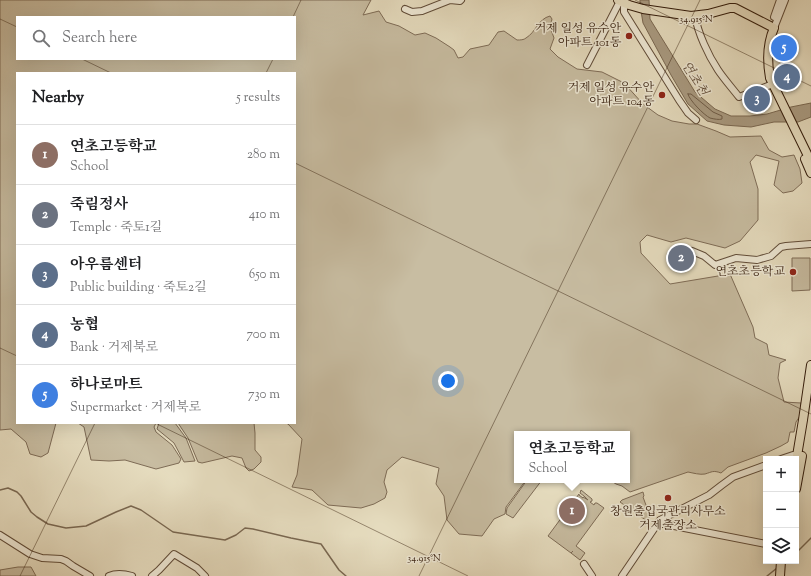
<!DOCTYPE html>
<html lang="en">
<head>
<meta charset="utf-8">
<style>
  :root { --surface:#fff; --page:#f2f2f2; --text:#202124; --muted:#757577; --line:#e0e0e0; --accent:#ea580c }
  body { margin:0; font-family:"Sorts Mill Goudy","Noto Serif KR",serif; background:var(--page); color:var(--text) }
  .controls { position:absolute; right:12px; bottom:12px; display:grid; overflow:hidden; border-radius:0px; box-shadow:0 4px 16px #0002 }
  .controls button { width:36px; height:36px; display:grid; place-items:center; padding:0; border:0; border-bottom:1px solid var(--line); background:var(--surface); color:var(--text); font:20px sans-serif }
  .you { position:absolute; left:448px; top:381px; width:14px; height:14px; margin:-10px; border:3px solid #fff; border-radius:50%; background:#1a73e8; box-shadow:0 0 0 6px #1a73e833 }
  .badge { display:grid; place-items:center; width:26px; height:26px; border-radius:50%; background:var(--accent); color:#fff; font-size:13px; font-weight:700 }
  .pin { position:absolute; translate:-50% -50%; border:2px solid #fff; box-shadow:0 1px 4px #0006 }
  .popup { position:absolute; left:514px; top:431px; width:116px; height:52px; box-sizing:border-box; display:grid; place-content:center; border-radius:0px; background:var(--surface); filter:drop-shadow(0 1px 3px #0005); font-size:13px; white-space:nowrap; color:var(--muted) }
  .popup b { font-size:15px; color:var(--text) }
  .popup::after { content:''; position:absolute; left:50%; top:100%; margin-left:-8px; border:8px solid transparent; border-top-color:var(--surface) }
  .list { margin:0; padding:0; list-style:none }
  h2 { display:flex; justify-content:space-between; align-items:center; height:52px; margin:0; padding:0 16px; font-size:17px }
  h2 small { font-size:13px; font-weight:400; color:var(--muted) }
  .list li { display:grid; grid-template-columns:26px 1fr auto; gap:12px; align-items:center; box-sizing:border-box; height:60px; padding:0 16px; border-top:1px solid var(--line) }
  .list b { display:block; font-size:15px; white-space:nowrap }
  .list p { margin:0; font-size:13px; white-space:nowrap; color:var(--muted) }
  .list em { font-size:13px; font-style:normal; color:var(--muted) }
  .icon { flex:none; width:22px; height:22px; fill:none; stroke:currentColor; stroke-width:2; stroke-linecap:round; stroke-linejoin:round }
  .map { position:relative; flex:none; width:811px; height:576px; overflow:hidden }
  .search { position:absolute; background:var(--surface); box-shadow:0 4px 16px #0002; left:16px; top:16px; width:280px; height:44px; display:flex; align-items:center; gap:10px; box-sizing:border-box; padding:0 14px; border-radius:0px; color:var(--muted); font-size:15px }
  .panel { position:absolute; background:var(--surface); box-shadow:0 4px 16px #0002; left:16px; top:72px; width:280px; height:352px; border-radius:0px }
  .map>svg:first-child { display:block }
</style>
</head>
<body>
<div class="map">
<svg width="811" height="576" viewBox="0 0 811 576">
  <rect width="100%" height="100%" fill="#e7dec1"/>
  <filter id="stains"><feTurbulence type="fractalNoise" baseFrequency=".005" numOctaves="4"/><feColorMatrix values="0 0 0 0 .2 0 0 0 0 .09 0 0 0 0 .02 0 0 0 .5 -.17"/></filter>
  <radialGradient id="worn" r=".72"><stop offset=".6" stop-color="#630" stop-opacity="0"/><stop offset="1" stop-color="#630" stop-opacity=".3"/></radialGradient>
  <g fill="#c8bda2" stroke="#7e6c57" fill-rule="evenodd">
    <path d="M0,0H371L363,15L379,11L386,22L399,26L415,35L425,33L436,38L450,47L454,50L458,58L463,57L470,49L489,45L498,32L504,31L517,40C520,40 524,40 526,38C536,32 538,19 550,16L552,19L550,27L554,38L550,49L558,57L577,69L602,72L624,83L643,104L658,115L672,121L689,124H697L716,131L730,137L761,136L769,150L782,157L794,155L800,169L802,183L793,191L783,193L774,185L779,161L756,155L750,162L758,189V220L740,241L725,248L686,238L671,242L647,235L640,242L641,253L670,284L730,274L753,327L755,338L767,344L769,355L786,360L780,363L778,378L784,402L801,403L800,416L796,422L794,432H790L788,442L781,446L766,453L728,467L721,473C713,470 712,472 705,474C700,475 693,473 688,472L630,492L622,486L616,484L610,480H627V434H517V480H526L506,507L505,514L494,519L482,536L459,534L447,520L444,496L436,484L439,468L402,457L387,470L384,482L387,492L385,498L374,504L361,508L328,505L312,490L292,487L297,475L302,439L288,424L286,423H295V73H17V423H56L48,453L41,457L30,454L26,442L11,429L0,430ZM17,17H295V59H17Z"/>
    <path d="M792,258H810V290L792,291Z"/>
    <path d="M78,423H156L154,427L156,432L172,445L181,459L179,463L156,469L125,460L109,461L91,460L84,427Z"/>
    <path d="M159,423H175L186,438L195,461L184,462L174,443L157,429Z"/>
    <path d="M178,423H254L255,433V450L261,457V462L254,469L249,471L246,468L242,458L232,456L202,463L198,462L188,438Z"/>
    <path d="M527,480H542L513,518L506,514L507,508Z"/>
    <path d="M581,490L592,499V501L590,502L594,505L595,503H597L604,508L576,546L585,553L580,560L571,553L573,551L571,553L548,536L579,494V495L583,498V497L588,500L584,496L580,493Z"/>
    <path d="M643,492L644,496L643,497L650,516L647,521L620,502L622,500Z"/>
    <path d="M18,567H31L36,576H0V570Z"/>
  </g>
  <path fill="#aa9c83" stroke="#7a6953" d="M640,0H649L650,19L695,92L715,109L731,116H750L767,114L791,107L811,103V117L798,122H774L751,127L724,125L707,121L688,104L671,75L643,23L640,5Z"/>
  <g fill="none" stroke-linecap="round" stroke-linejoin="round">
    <path stroke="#6e5c48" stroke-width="1" d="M688,94H691L713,112L722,116V119C719,120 714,119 710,118C704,115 689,100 688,94Z"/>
    <g stroke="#7a6953" stroke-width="1.5">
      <path d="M0,490L8,488L17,492L21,496L31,512L37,517L48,524L66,528L86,526L116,512L131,506L141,510L173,532L225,540L236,535L245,528L253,529L291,538L321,544L339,570L346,576"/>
      <path d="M796,553L811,538"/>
      <path d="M767,576L777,568"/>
    </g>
    <g stroke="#604c39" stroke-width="8">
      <g id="minor">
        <path d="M624,7V12L679,100L688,113L696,120"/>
        <path d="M405,9L412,12L422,11L450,0L460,1L461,0"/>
        <path d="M695,16C698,33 708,55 718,70C724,79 732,88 739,97L773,84"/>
        <path d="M774,17L780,0"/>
        <path d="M774,28L785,0"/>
        <path d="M587,65L620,1"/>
        <path d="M692,251L704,256L715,265L736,258L757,260L771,256L781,247L786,246L811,244"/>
        <path d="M781,459L793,455L800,456"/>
        <path d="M657,524H664L766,544"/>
        <path d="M0,535L30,554L42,558L61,559L66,561L73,566L90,576"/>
        <path d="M584,564L592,576"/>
        <path d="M109,576C116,573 125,574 132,576"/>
        <path d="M152,576L159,570L174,554L197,568L205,576"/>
        <path d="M622,576L660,520L709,495L722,485L733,477L766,465"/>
      </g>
    </g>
    <g stroke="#331c0c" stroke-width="10">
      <g id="major">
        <path d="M618,0L629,5L643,9L691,16L708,14L730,8H735L774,28C767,44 767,61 770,78L811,162"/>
        <path d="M805,159L811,173"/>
        <path d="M796,462L803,420L811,365"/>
        <path d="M796,489L802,456"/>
        <path d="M780,576L781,561"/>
      </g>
    </g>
    <use href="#minor" stroke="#efead7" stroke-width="6"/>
    <use href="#major" stroke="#e7dec1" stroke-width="8"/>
  </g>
  <path fill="none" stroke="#331c0c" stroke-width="1" stroke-opacity="0.45" d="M635,0L811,86M293,17L301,0M0,19L17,27M82,59L111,73M266,73L273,59M295,163L811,414M0,348L17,356M155,423L468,576M20,576L95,423M419,576L700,0"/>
  <g fill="#8f2418" stroke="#efead7" stroke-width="1.5">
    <circle cx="629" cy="36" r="4"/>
    <circle cx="662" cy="95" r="4"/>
    <circle cx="793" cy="272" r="4"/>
    <circle cx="668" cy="498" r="4"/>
  </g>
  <g text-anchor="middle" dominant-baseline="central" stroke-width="3" stroke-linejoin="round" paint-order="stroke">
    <g font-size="12" fill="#331c0c" stroke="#efead7" text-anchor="end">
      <text x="621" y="29">거제 일성 유수안<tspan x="621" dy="14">아파트 101동</tspan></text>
      <text x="654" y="88">거제 일성 유수안<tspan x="654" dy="14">아파트 104동</tspan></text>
      <text x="785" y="272">연초초등학교</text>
      <text x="668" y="512" text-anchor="middle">창원출입국관리사무소<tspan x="668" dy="14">거제출장소</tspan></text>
    </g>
    <g font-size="13" font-style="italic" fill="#5d4936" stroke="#efead7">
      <text transform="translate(694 79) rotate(58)">연초천</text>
    </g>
  </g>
  <g font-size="10" text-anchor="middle" fill="#331c0c" stroke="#efead7" stroke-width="3" stroke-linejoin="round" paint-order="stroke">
    <text x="696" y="22">34.915°N</text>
    <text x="424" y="561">34.915°N</text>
  </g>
  <rect width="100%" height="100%" filter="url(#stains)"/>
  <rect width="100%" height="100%" fill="url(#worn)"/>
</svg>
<div class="controls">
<button>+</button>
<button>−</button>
<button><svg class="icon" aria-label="layers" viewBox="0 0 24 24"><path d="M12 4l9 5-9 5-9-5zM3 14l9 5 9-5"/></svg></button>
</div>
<div class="you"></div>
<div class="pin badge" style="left:572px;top:511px;background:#8d6e63">1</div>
<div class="popup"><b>연초고등학교</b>School</div>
<div class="pin badge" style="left:681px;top:258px;background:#6b7280">2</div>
<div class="pin badge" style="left:757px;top:99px;background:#5c6f8a">3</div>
<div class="pin badge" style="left:787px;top:77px;background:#5c6f8a">4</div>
<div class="pin badge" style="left:784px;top:48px;background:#3f7fe0">5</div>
<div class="search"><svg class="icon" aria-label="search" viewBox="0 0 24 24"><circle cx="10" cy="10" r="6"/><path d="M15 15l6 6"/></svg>Search here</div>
<section class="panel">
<h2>Nearby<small>5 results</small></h2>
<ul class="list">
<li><span class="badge" style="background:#8d6e63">1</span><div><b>연초고등학교</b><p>School</p></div><em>280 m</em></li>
<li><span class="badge" style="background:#6b7280">2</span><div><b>죽림정사</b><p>Temple · 죽토1길</p></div><em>410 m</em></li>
<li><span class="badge" style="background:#5c6f8a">3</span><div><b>아우름센터</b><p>Public building · 죽토2길</p></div><em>650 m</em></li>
<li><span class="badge" style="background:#5c6f8a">4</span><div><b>농협</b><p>Bank · 거제북로</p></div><em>700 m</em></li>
<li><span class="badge" style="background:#3f7fe0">5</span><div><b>하나로마트</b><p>Supermarket · 거제북로</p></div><em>730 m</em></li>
</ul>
</section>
</div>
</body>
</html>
